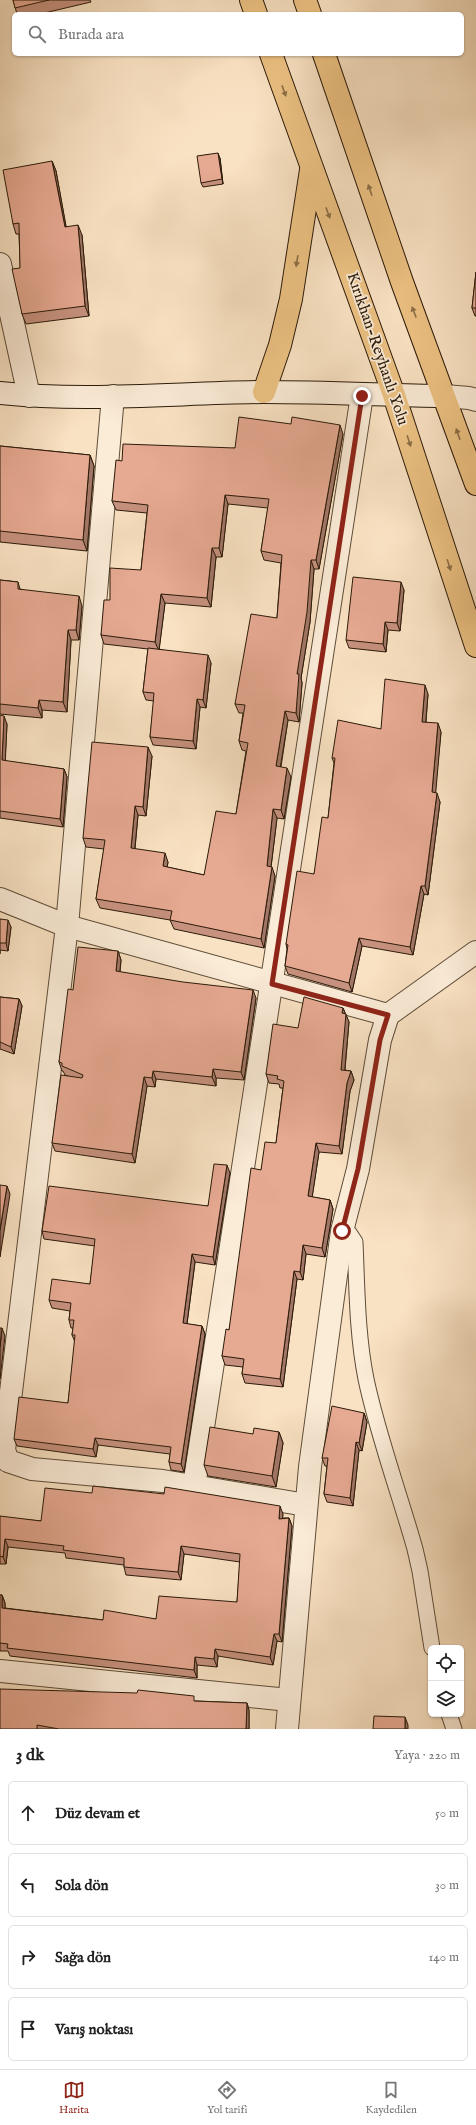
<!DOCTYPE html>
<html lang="tr">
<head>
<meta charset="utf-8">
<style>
  :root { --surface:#fff; --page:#f2f2f2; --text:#222; --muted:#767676; --line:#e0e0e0; --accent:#8f2418 }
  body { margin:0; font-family:"IM FELL English",serif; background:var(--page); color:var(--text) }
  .controls { position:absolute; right:12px; bottom:12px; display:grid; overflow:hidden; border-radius:6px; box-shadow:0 1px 3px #0004 }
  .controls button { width:36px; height:36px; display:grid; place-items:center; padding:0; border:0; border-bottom:1px solid var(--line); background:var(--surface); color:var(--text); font:20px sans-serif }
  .stop { position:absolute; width:12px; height:12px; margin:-9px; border:3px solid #8f2418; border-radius:50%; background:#fff }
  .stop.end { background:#8f2418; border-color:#fff; box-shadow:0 1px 4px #0008 }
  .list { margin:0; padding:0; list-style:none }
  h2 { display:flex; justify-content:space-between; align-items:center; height:52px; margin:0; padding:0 16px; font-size:17px }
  h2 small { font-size:13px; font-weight:400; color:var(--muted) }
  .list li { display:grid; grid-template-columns:26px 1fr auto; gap:12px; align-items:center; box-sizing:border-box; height:64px; margin:0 8px 8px; padding:0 8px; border:1px solid var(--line); border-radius:6px }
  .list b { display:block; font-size:15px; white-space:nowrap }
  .list em { font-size:13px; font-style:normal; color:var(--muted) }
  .icon { flex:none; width:22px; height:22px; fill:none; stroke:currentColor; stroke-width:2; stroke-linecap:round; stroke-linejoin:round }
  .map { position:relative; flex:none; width:476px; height:1729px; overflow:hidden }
  .search { position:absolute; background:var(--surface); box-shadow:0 1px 3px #0004; left:12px; right:12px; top:12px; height:44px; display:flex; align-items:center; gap:10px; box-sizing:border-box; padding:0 14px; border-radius:6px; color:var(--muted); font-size:15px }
  .sheet { height:340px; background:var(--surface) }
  nav { display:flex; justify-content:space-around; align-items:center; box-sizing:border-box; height:56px; border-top:1px solid var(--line); background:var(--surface); font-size:11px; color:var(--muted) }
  nav a { display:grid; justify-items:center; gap:2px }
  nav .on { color:var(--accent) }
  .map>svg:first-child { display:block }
</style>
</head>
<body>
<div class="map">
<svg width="476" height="1729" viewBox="0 0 476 1729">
  <rect width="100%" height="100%" fill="#f9e2c3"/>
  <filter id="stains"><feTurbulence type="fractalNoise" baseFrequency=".005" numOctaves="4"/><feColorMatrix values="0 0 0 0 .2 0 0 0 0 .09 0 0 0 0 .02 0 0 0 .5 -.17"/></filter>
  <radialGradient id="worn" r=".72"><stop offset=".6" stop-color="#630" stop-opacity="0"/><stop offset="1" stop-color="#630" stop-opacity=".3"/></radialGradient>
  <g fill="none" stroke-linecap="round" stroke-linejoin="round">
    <g stroke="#5e4c38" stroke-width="17">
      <g id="lane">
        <path d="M342,1231L349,1233L355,1242C357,1288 357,1334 366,1379C378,1436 399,1492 415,1549L420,1571L432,1648"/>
        <path d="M449,1714L454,1729"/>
      </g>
    </g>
    <g stroke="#5e4c38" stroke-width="24">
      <g id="street">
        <path d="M0,264L29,396"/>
        <path d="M113,396L67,926L4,1450L8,1461L32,1469L163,1481L306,1505"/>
        <path d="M445,396L469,398L476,400"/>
        <path d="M0,899L67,926L388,1015"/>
        <path d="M194,1486L362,395"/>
        <path d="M0,1671L289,1700"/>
        <path d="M287,1729L310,1467L342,1231L358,1169L380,1040L388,1015L476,952"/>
      </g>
    </g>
    <g stroke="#2b1a09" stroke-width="24">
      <path id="secondary" d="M0,393C87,402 176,393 263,392C324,392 385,395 445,396"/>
    </g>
    <g stroke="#2b1a09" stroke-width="24">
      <g id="highway">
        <path d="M251,0L256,14"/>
        <path d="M305,0L310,14"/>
        <path d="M271,54L394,395L476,646"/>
        <path d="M324,54L402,282L476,484"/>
        <path d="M264,392L280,345L291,299L311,170"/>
      </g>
    </g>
    <use href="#lane" stroke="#fbecd8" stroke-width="15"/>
    <use href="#street" stroke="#fbecd8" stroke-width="22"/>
    <use href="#secondary" stroke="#fbecd8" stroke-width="22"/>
    <use href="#highway" stroke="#ecc182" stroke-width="22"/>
  </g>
  <g fill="#c6917e" stroke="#2b1a09">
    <path d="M13,0H90L91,2L40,14H17Z"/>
    <path d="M220,158L223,184L203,187L201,183Z"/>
    <path d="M52,161L56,171L66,227L82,235L89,316L26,324L22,314L19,234H16L13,224Z"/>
    <path d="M476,272V316H475L472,308Z"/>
    <path d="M343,434L319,569H314L310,622L301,678L302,683L299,722L288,720L281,767L291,777L284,819L277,818L271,867L275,876L264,948L174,929L170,920L100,908L96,899L104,849L86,847L83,838L152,756L146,816L138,815L135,849L168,862L167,867L204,875L236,814L246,751L242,750L239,741L243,713H239L235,704L277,618L281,563L264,560L261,551L268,508L228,504L222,557H216L211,607L165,603L159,649L211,663L206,708L200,707L196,749L153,745L150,737L154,701L146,700L143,692L148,649L104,644L101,635L110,600L141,570L147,513L116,510L112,501L122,461L235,448Z"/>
    <path d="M0,446L90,455L94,466L87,551L0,542Z"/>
    <path d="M0,580L18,582L20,589L82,606L79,640H71L67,712L42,710V718L0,714Z"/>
    <path d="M404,590L400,631L388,630L386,652L349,648L346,640Z"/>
    <path d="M428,694L426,722L441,732L435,793L440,802L428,895L424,894L413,955L362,946L352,992L288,974L285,966L287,949L286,944L314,874L328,818L334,763L332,758L381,729Z"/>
    <path d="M0,715L7,724L5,761L64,769L67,777L63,827L0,818Z"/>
    <path d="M0,919L11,927L8,951L0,950V954Z"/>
    <path d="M118,951L121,960L120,972L256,998L244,1080L216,1078V1086L156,1079L155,1087L147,1086L135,1163L55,1151L52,1143L68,1076L65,1075L63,1071H62L59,1062L73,990Z"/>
    <path d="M0,997L19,999L22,1006L14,1054L0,1049Z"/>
    <path d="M343,1008L349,1022L345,1070L351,1071L354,1080L350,1091L342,1154L319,1152L312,1197L330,1200L333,1209L325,1257L306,1254L303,1280L297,1279L283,1387L245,1383L242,1374L243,1367L225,1365L222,1356L229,1330L261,1170L276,1143L283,1088H280L279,1084L269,1083L266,1074L298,1028Z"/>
    <path d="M230,1173L215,1265L195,1262L187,1324L202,1326L205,1334L184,1472L171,1470L169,1462L170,1454L98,1445L96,1457L17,1446L14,1439L68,1403L75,1342L72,1335L73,1328H71L69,1320L70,1311L52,1308L49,1300L90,1284L95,1246L44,1239L42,1231L208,1206Z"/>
    <path d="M364,1413L367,1422L362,1451L359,1450L353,1506L327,1502L324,1494L327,1466H325L322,1458Z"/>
    <path d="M279,1432L283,1443L276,1487L208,1476L204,1465L253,1434Z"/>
    <path d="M283,1514L282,1518H289L292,1526L282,1642L277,1641L273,1665L218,1656L217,1667L197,1665V1678L10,1656L8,1651H0V1595H2L5,1603V1608L103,1620L156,1619L237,1602L240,1562L184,1554L181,1580L126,1575L124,1567V1565L66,1558L65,1553L8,1547L6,1564H0V1517L41,1521Z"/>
    <path d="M196,1701L247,1703L249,1710V1729H0Z"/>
  </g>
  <g fill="#a17666" stroke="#2b1a09">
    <path d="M218,153L220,158L223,184L222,179Z"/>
    <path d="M52,161L56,171L68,237L65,227Z"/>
    <path d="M78,225L82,235L89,316L85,306Z"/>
    <path d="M340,425L343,434L319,569L316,560Z"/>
    <path d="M90,455L94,466L87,551L83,540Z"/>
    <path d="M225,495L228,504L222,557L219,548Z"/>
    <path d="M212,548L216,557L211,607L207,598Z"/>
    <path d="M311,560L314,569L310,622L301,678L302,683L299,722L296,713L297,674Z"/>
    <path d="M401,582L404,590L400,631L397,623Z"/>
    <path d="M161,594L165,603L159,651L155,642Z"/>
    <path d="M79,596L82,606L79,640L76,630Z"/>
    <path d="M385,622L388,630L386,652L383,644Z"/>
    <path d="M68,630L71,640L67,712L63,702Z"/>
    <path d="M208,655L211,663L206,708L203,700Z"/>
    <path d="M425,685L428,694L425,731L422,722Z"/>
    <path d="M197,699L200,707L196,749L193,741Z"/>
    <path d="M39,700L42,710V718L38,708Z"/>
    <path d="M285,711L288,720L279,775L276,766Z"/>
    <path d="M4,716L7,724L5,768L2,760Z"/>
    <path d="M438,723L441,732L435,801L432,792Z"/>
    <path d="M148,747L152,756L146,816L143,807Z"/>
    <path d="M287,768L291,777L284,819L281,810Z"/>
    <path d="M64,769L67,777L63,827L60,819Z"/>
    <path d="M437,793L440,802L428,895L425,886Z"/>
    <path d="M135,806L138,815L134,857L131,848Z"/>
    <path d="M273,809L277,818L270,875L267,866Z"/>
    <path d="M165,853L168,862L166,875L163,866Z"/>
    <path d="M272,867L275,876L264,948L261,939Z"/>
    <path d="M421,886L424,894L413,955L410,947Z"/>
    <path d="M8,920L11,927L8,951L6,943Z"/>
    <path d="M359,938L362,946L352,992L349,983Z"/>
    <path d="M118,951L121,960L119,980L116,971Z"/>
    <path d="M253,990L256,998L244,1080L241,1072Z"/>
    <path d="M19,999L22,1006L14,1054L11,1047Z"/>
    <path d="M343,1008L349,1022L344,1078L341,1070L342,1013Z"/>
    <path d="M213,1069L216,1078V1086L212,1077Z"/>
    <path d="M153,1071L156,1079L155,1087L152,1078Z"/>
    <path d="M351,1071L354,1080L350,1091L342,1154L339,1146L347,1083Z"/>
    <path d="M144,1077L147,1086L135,1163L132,1154Z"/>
    <path d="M316,1143L319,1152L311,1205L308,1196Z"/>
    <path d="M227,1165L230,1173L215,1265L213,1257Z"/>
    <path d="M7,1186L10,1194L0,1257V1230Z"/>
    <path d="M330,1200L333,1209L325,1257L322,1248Z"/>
    <path d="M303,1245L306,1254L303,1280L300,1272Z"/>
    <path d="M192,1254L195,1262L186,1331L183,1323Z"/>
    <path d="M294,1271L297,1279L283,1387L280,1379Z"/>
    <path d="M202,1326L205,1334L184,1472L181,1464Z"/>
    <path d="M2,1328L5,1336L0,1379V1347Z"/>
    <path d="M364,1413L367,1422L362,1451L359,1443Z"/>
    <path d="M279,1432L283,1443L276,1487L272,1476Z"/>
    <path d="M95,1438L98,1445L96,1457L93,1449Z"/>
    <path d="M356,1442L359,1450L353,1506L350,1498Z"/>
    <path d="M280,1506L283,1514L282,1527L279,1519Z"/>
    <path d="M289,1518L292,1526L282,1642L279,1634Z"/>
    <path d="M5,1539L8,1547L6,1564L3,1557Z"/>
    <path d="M181,1546L184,1554L181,1580L178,1572Z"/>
    <path d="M2,1595L5,1603V1615L2,1608Z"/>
    <path d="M274,1634L277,1641L273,1665L270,1657Z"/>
    <path d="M215,1649L218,1656L217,1667L214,1659Z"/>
    <path d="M195,1657L197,1665V1678L194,1670Z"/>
    <path d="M247,1703L249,1710V1729H246Z"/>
    <path d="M405,1717L408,1725V1729H405Z"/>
  </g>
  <g fill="#e6a992" stroke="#2b1a09">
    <path d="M13,0H49L15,8Z"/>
    <path d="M218,153L222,179L201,183L197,156Z"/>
    <path d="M52,161L65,227L78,225L85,306L22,314L12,269L20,268L19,223L13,224L3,170Z"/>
    <path d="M476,272V308H472Z"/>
    <path d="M239,417L291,424L292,417L340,425L316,560H311L307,612L297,674H299L296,713L285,711L276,766L287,768L281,810L273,809L267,866L272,867L261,939L170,920L172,911L96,899L105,840L83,838L92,742L148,747L143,807L135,806L131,848L165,853L163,866L204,875L216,811L236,814L248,743L239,741L245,705L235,704L251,614L277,618L282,555L261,551L269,499L225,495L219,548H212L207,598L161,594L155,642L101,635L104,600H110V568L141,570L148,505L112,501L116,460L122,461L123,444L235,448Z"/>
    <path d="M0,446L90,455L83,540L0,531Z"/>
    <path d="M353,577L401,582L397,623L385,622L383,644L346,640Z"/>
    <path d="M0,580L18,582V589L79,596L76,630H68L63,702L39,700L38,708L0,704Z"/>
    <path d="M148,648L208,655L203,700L197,699L193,741L150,737L154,693L143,692Z"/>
    <path d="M385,679L425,685L422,722L438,723L432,792L437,793L425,886H421L410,947L359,938L349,983L285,966L288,945L286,944L297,871L314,874L322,817L328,818L335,758H332L338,720L381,729Z"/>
    <path d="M0,715L4,716L2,760L64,769L60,819L0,811Z"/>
    <path d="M0,919L8,920L6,943H0Z"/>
    <path d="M78,947L118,951L116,971L183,982L253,990L241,1072L213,1069L212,1077L153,1071L152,1078L144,1077L132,1154L52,1143L61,1075L82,1078L83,1075L62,1066V1063L59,1062L68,989L73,990Z"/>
    <path d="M0,997L19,999L11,1047L0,1042Z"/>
    <path d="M304,997L343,1008L342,1013L346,1014L341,1070L351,1071L347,1083L339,1146L316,1143L308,1196L330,1200L322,1248L303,1245L300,1272L294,1271L280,1379L242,1374L244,1359L222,1356L226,1329L229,1330L251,1168L261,1170L265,1142L276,1143L284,1081L277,1079L278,1076L266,1074L273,1024L298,1028Z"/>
    <path d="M214,1164L227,1165L213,1257L192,1254L183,1323L202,1326L181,1464L169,1462L171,1447L95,1438L93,1449L14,1439L19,1397L68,1403L75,1335H72L74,1320H69L71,1303L49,1300L52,1279L90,1284L95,1239L42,1231L49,1186L208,1206Z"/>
    <path d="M0,1185L7,1186L0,1230Z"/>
    <path d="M0,1328H2L0,1347Z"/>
    <path d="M332,1406L364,1413L359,1443L356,1442L350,1498L324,1494L328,1458H322Z"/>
    <path d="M210,1427L253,1434L254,1428L279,1432L272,1476L204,1465Z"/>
    <path d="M93,1486L164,1494L165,1487L280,1506L279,1519L289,1518L279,1634H274L270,1657L215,1649L214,1659L195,1657L194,1670L7,1648L8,1644L0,1643V1595H2V1608L103,1620L104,1610L156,1619L159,1596L237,1602L240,1554L181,1546L178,1572L124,1567V1558L63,1550L64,1546L5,1539L3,1557L0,1556V1516L41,1521L45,1488L92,1493Z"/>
    <path d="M0,1689L137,1693L138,1690L194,1696V1701L247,1703L246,1729H59L37,1725V1729H0Z"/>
    <path d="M374,1716L405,1717V1729H373Z"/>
  </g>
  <defs><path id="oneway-solid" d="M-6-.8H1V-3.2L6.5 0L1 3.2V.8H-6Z"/></defs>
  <g fill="#8c6e46">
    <use href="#oneway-solid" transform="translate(284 91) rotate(70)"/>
    <use href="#oneway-solid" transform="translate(370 190) rotate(-109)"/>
    <use href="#oneway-solid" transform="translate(328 213) rotate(70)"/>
    <use href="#oneway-solid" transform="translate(297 261) rotate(99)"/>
    <use href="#oneway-solid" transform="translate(414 312) rotate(-111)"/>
    <use href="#oneway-solid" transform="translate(458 434) rotate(-109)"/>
    <use href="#oneway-solid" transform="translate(409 441) rotate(72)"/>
    <use href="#oneway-solid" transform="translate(449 565) rotate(72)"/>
  </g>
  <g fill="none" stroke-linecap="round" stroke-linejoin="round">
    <path stroke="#8f2418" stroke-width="5" d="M342,1231L358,1169L380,1040L388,1015L272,984L362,396"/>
  </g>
  <g text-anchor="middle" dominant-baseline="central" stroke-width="3.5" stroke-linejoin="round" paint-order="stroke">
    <g font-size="16" fill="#2b1a09" stroke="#fbecd8">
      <text transform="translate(377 349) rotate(71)">Kırıkhan-Reyhanlı Yolu</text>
    </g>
  </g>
  <rect width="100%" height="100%" filter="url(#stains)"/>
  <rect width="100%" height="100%" fill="url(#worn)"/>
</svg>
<div class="controls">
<button><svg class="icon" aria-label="locate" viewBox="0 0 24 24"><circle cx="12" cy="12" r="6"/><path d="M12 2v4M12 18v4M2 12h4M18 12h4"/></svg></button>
<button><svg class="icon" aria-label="layers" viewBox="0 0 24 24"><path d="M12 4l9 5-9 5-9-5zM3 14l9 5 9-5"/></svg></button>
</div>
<div class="stop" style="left:342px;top:1231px"></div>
<div class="stop end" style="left:362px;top:396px"></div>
<div class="search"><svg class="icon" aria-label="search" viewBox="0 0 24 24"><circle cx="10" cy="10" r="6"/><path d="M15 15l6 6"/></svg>Burada ara</div>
</div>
<section class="sheet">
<h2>3 dk<small>Yaya · 220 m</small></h2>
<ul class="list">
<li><svg class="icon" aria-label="ahead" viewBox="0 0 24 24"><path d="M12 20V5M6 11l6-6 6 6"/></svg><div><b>Düz devam et</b></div><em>50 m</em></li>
<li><svg class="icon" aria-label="left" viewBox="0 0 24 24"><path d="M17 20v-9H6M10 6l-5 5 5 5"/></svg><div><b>Sola dön</b></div><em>30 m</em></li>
<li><svg class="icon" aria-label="right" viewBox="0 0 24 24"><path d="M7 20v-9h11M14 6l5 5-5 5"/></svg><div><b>Sağa dön</b></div><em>140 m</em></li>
<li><svg class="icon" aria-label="arrive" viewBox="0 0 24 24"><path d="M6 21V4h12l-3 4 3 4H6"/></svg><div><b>Varış noktası</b></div></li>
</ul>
</section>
<nav>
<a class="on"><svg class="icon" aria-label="map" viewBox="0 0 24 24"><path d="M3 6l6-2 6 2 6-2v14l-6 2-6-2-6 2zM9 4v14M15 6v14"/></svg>Harita</a>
<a><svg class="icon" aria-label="directions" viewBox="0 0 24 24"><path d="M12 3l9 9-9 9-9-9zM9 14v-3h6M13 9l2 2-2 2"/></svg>Yol tarifi</a>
<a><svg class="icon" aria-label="saved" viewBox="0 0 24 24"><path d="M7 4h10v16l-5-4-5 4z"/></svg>Kaydedilen</a>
</nav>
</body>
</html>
